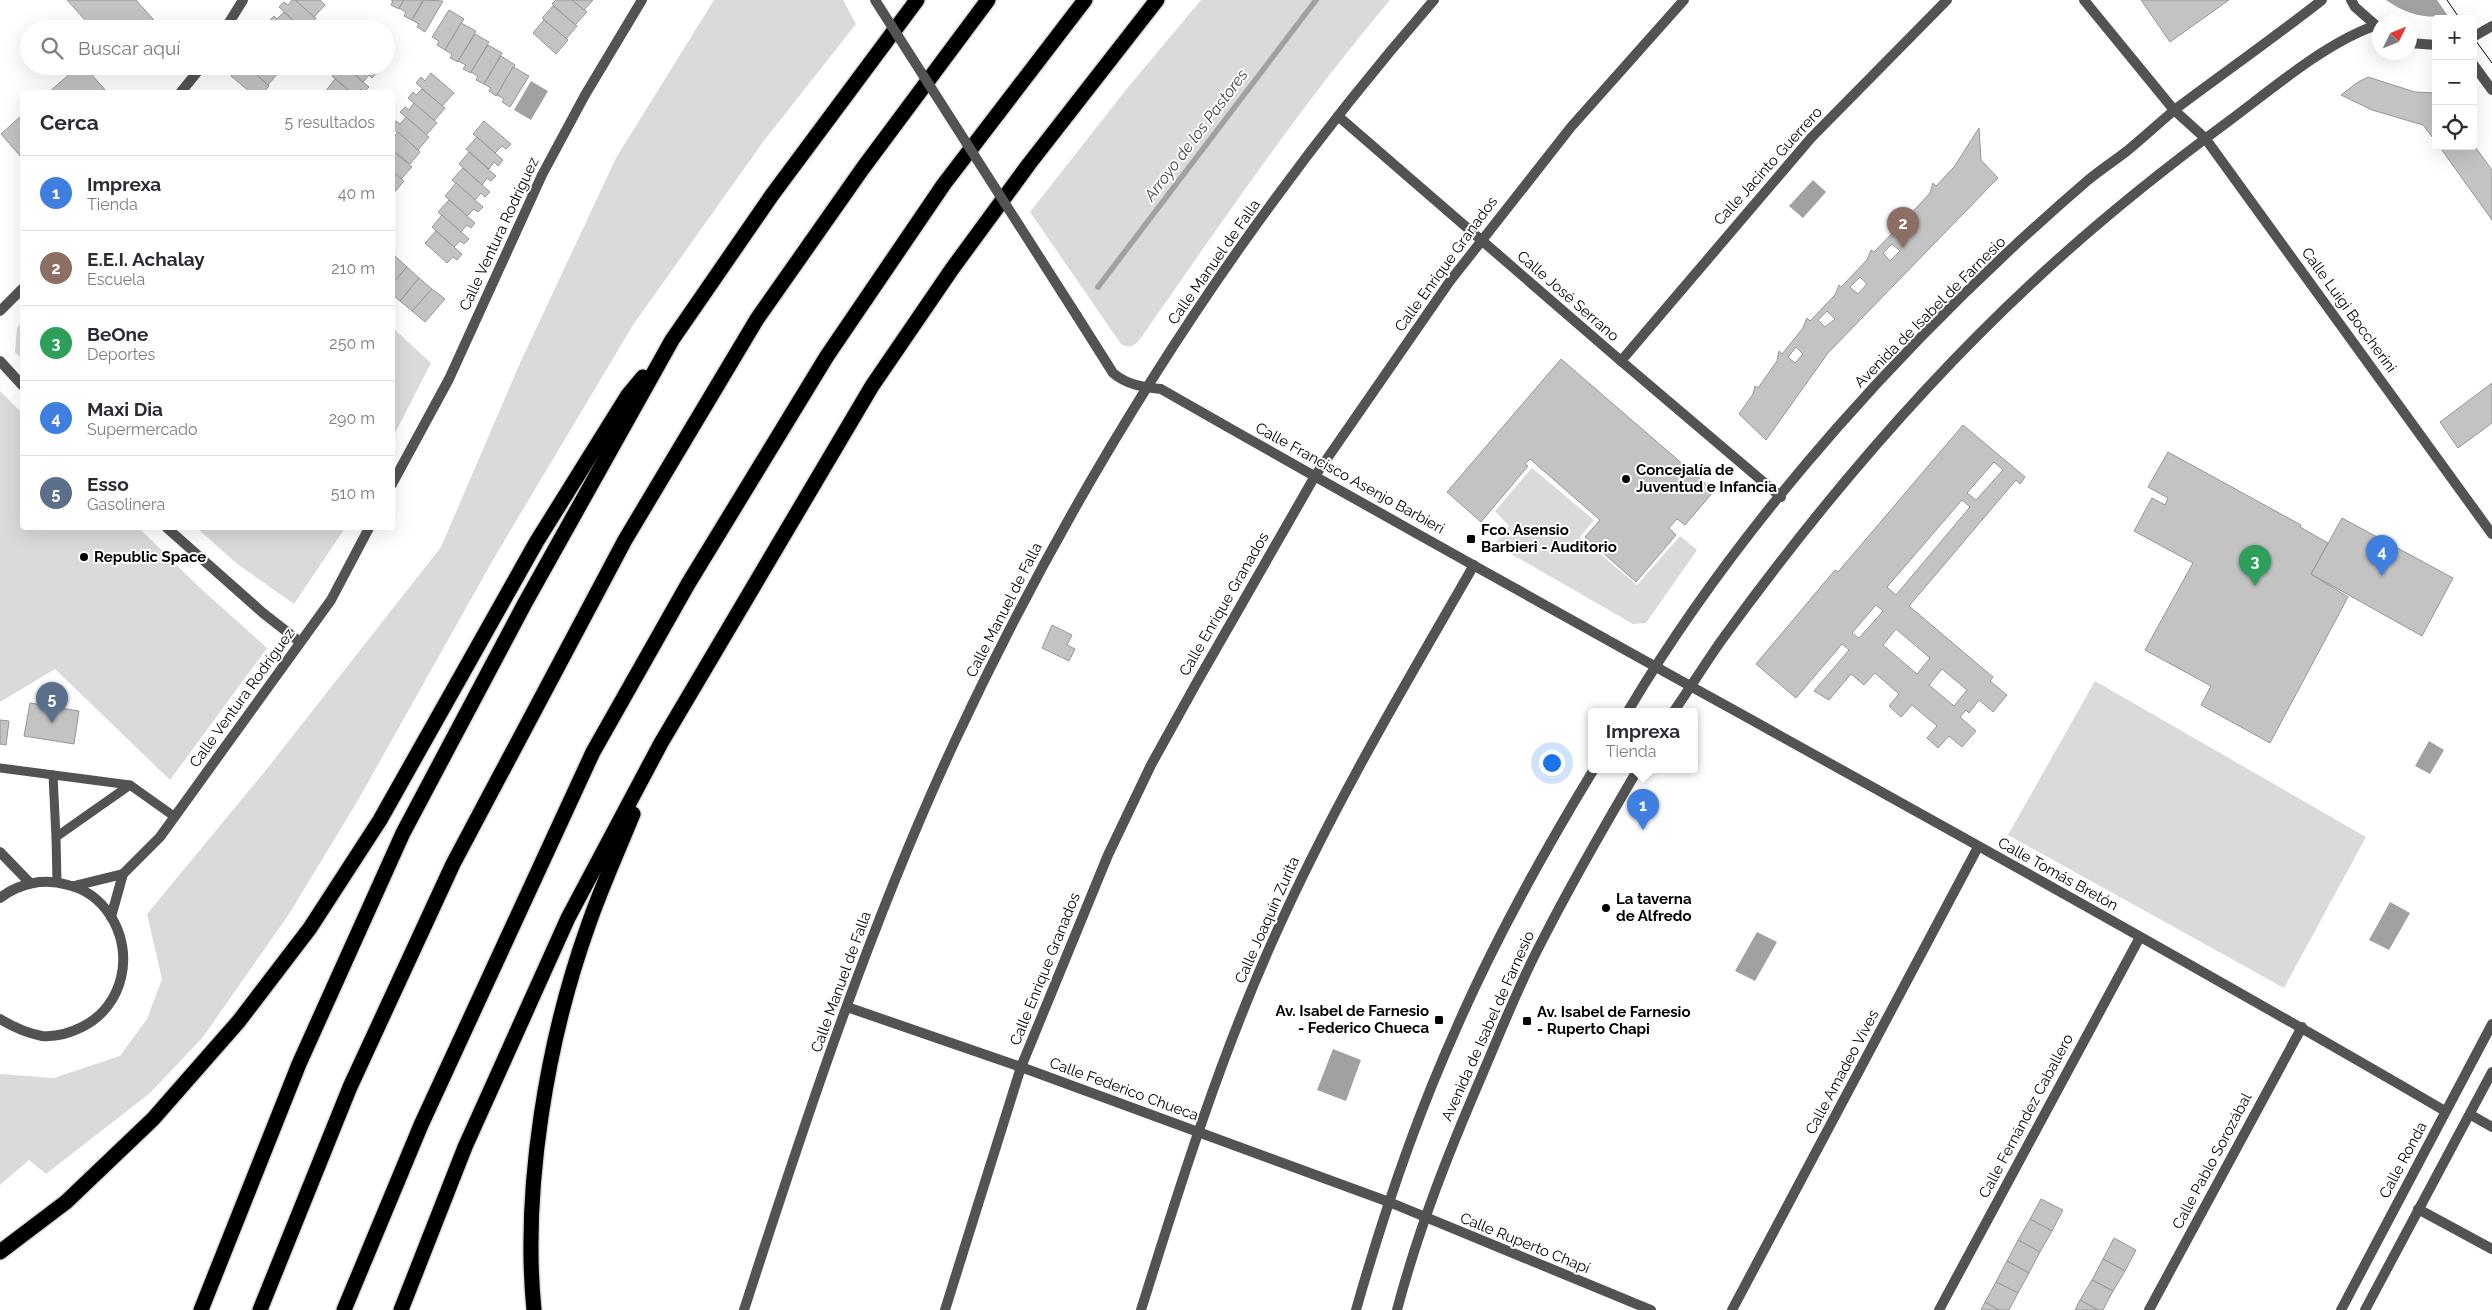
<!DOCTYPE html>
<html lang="es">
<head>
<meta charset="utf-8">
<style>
  :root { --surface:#fff; --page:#f2f2f3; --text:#2b2b33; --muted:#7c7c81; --line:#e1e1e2; --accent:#000 }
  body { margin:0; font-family:Raleway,sans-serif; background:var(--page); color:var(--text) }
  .controls { position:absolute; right:15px; top:15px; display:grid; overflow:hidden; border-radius:5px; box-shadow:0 5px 20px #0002 }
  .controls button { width:45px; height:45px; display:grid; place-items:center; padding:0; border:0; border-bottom:1px solid var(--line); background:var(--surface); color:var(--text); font:25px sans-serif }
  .compass { position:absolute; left:2372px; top:15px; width:45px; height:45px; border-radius:50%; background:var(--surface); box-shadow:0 5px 20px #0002; rotate:47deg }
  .you { position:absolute; left:1551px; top:762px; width:18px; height:18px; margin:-12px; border:4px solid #fff; border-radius:50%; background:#1a73e8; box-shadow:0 0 0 8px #1a73e833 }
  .badge { display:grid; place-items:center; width:32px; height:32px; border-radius:50%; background:var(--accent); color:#fff; font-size:16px; font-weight:700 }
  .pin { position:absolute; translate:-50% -41px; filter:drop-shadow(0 1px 2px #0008) }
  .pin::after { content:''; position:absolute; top:26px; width:18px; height:15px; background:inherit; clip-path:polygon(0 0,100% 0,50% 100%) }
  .popup { position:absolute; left:1588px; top:708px; width:110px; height:65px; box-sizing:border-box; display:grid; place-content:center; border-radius:5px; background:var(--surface); filter:drop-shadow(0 1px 4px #0005); font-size:16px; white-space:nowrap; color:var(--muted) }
  .popup b { font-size:19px; color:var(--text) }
  .popup::after { content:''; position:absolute; left:50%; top:100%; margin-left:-10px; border:10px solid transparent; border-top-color:var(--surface) }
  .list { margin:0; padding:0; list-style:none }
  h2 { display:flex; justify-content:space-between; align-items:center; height:65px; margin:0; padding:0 20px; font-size:21px }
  h2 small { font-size:16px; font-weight:400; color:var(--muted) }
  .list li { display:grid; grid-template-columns:32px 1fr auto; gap:15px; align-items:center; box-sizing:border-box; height:75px; padding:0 20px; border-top:1px solid var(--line) }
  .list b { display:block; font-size:19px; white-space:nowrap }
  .list p { margin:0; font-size:16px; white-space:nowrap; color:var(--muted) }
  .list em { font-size:16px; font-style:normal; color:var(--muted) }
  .icon { flex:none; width:28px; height:28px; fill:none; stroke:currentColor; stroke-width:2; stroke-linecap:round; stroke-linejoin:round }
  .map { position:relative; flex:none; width:2492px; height:1310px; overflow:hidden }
  .search { position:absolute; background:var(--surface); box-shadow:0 5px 20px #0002; left:20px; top:20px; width:375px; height:55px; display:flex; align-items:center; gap:12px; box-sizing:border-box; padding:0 18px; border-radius:28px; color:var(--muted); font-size:19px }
  .panel { position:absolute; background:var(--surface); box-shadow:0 5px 20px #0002; left:20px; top:90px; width:375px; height:440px; border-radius:5px }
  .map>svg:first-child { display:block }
</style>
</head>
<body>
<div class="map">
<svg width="2492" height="1310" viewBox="0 0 2492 1310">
  <rect width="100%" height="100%" fill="#fff"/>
  <g fill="#dadada">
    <path d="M714,0H843L856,24L763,142L633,325L494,558L357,802L289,914L233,994L203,1037L150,1093L46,1174L29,1160L0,1185V1074L54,1078L120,1056L147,1019L162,979L147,914L266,770L441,547L520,363L616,158Z"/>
    <path d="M1201,0H1390C1299,108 1219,226 1138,342C1132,347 1128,348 1121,344L1030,212L1129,86Z"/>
    <path d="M22,322V359L15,352L17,328Z"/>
    <path d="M393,328L431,363L393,437Z"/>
    <path d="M0,391L22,413V528H139L198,586L267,648L170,780L55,669L0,702Z"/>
    <path d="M1532,468L1594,520L1580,537L1637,585L1680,536L1697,550L1646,623L1633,624L1494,544L1509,526L1495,511Z"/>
    <path d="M197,528H345L294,604L236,563Z"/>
    <path d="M2095,681L2366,837L2284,988L2008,835Z"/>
  </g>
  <g fill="#a1a1a1">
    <path d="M2386,0H2437L2448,16C2424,19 2406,14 2386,0Z"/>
    <path d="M531,81L548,91L531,120L514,110Z"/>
    <path d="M1813,180L1826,192L1803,218L1789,206Z"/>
    <path d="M2429,741L2444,750L2430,774L2415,766Z"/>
    <path d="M2390,902L2410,913L2389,950L2369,940Z"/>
    <path d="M1757,932L1777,942L1755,981L1735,971Z"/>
    <path d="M1333,1049L1361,1060L1346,1101L1317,1090Z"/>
  </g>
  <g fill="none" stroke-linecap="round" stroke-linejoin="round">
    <path stroke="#a1a1a1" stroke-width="5.5" d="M1098,287L1316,0"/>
  </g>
  <g fill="#c3c3c3" stroke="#979797" fill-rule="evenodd">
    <path d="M67,0H136L162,29H93Z"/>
    <path d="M292,0H295L316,18L307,29H303L279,7L284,2L288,5Z"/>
    <path d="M295,0H320L325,5L314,17Z"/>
    <path d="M391,0H404L399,9L391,5L393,1Z"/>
    <path d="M404,0H423L412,20L404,16L406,12L399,8Z"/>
    <path d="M424,0L443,1L425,32L417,27L419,24L412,20Z"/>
    <path d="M556,0H572L587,12L575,25L552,4Z"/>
    <path d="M572,0H593L584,10Z"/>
    <path d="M2141,0H2229L2170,42Z"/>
    <path d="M553,6L577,26L566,39L542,18Z"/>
    <path d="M449,10L464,19L445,50L437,45L439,41L432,37Z"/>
    <path d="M284,12L303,29H277L269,21L274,16L277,19Z"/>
    <path d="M367,20L378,29H359Z"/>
    <path d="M544,20L568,40L556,54L533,33Z"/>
    <path d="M461,23L476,31L458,62L450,58L452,54L445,50Z"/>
    <path d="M475,34L489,42L471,73L463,69L466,65L458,61Z"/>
    <path d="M386,36L394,43L389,48L386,46Z"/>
    <path d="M488,45L502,53L484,84L476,80L478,76L471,72Z"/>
    <path d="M501,56L515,65L496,96L489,91L491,88L484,84Z"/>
    <path d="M79,66H84L107,92H49Z"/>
    <path d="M247,66L269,86L264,92H250L231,76L236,71L240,74Z"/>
    <path d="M247,66H271L278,73L268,85Z"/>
    <path d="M340,66H345L369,87L364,92L361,89L358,92H351L332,76Z"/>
    <path d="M345,66H370L377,72L372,78L369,75L363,82Z"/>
    <path d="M513,67L529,76L510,107L502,102L504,99L497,95Z"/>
    <path d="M431,73L454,93L442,106L416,83L421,77L425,81Z"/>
    <path d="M2368,77L2415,92L2436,93V142L2423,125L2372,110L2341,95L2358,82Z"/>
    <path d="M335,79L351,92H325Z"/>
    <path d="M422,89L445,108L434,121L408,98L413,92L416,95Z"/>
    <path d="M414,103L437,123L426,135L400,112L405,107L409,110Z"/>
    <path d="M22,115V158L1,134Z"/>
    <path d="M406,117L429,137L418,150L392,128L396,121L400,124Z"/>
    <path d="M484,121L511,144L506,149L502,146L495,153L473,134Z"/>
    <path d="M1979,128L1981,160L1998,178L1828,353L1766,440L1739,414L1753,394L1755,386L1758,388L1777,361L1779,351L1782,354L1803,328L1807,318L1810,321L1835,295L1839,285L1841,287L1867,260L1871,250L1874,252L1899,226L1903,216L1906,219L1930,193L1933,183L1936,186L1954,167ZM1892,244L1900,251L1890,261L1883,253ZM1860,277L1867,284L1858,294L1850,287ZM1827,311L1835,319L1825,327L1818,320ZM1796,347L1803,354L1795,363L1788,357Z"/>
    <path d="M398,132L420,152L410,164L392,150V139Z"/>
    <path d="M477,137L503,160L498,166L494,162L489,169L466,149Z"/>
    <path d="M2473,144L2492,170V220L2439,146H2473Z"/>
    <path d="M392,150L412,167L401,179L392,171Z"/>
    <path d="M469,152L496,176L491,181L487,178L482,185L459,164Z"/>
    <path d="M463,168L490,192L485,197L481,193L475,200L452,180Z"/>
    <path d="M392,171L404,181L393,194L392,193Z"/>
    <path d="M456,183L483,207L478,212L474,209L467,216L445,196Z"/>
    <path d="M449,200L475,223L471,228L467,225L461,232L438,212Z"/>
    <path d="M442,215L469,239L464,244L460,241L454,247L432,227Z"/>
    <path d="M436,231L462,254L457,260L453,257L447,263L425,243Z"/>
    <path d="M395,256L407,267L392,284V259Z"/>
    <path d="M407,267L419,278L400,301L392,294V284Z"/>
    <path d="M419,278L432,289L412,311L400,301Z"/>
    <path d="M432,289L445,299L425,322L412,311Z"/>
    <path d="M1561,359L1714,491L1685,525L1677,519L1669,528L1676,535L1636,582L1585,537L1600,520L1530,459L1525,464L1528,466L1481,522L1447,492Z"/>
    <path d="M2492,383V423L2458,448L2440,422Z"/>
    <path d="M1963,425L2025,477L2020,484L2016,480L1909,606L1993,677L1990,681L2007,695L1993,712L1979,700L1969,713L1966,710L1960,717L1976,731L1962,747L1949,736L1938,748L1927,738L1937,726L1912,705L1901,717L1889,706L1899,694L1875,673L1864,685L1851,674L1829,700L1814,691L1849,650L1842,644L1796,698L1756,664L1835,570L1838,572ZM1994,462L2003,470L1976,500L1967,493ZM1962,500L1970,507L1896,595L1887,587ZM1876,605L1883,611L1859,638L1852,633ZM1896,629L1930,658L1917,674L1883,645ZM1942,669L1967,690L1954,706L1929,685Z"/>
    <path d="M2168,452L2301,525L2300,527L2328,543L2311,574L2348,597L2270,743L2201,705L2211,686L2145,650L2193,563L2134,531L2152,498L2165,505L2168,498L2148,487Z"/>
    <path d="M2342,518L2453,578L2422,636L2311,574Z"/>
    <path d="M1052,625L1072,635L1067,645L1075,649L1069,661L1042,648Z"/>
    <path d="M30,703L79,711L74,744L24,736Z"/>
    <path d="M0,720L9,721L6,745L0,744Z"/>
    <path d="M2041,1199L2063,1210L2052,1231L2030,1219Z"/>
    <path d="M2030,1219L2052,1231L2040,1252L2018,1240Z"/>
    <path d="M2114,1238L2136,1250L2125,1271L2103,1259Z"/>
    <path d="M2018,1240L2040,1252L2029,1273L2007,1261Z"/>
    <path d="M2103,1259L2125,1271L2113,1291L2092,1280Z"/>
    <path d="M2007,1261L2029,1273L2018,1293L1996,1282Z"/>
    <path d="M2092,1280L2113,1291L2103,1310H2098L2080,1300Z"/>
    <path d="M1996,1282L2018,1293L2009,1310H1999L1985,1302Z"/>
    <path d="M2080,1300L2098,1310H2075Z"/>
    <path d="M1985,1302L1999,1310H1981Z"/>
  </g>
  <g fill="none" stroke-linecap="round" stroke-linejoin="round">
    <g stroke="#dbdbdb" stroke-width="18">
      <g id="motorway">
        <path d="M0,1252L66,1202L153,1119L239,1021L310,928L380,820L537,541L628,395L643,377"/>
        <path d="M201,1310L299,1064L403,833L525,603L672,340L772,195L917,0"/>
        <path d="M260,1310L350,1087L453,864L625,540L757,319L863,168L988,0"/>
        <path d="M344,1310L421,1125L593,752L688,584L827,356L944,184L1085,0"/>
        <path d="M401,1310L465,1147L568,918L661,743L872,386L952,269L1029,164L1157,0"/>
        <path d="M534,1310C522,1189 547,1041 588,926C601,888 618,851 633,814"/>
      </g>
    </g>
    <g stroke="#535353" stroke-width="9">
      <path d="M0,768L130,785"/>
      <path d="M53,775L56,837"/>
      <path d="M57,882L56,837L130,785L175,817"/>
    </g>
    <g stroke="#535353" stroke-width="10">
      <path d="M2084,0L2174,110L2205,138L2492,534"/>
      <path d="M225,29L243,0"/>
      <path d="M181,92L202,66"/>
      <path d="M1338,116L1621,361L1781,497"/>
      <path d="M0,311L22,289"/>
      <path d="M1077,316L1113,373C1127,385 1143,387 1161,389C1587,633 2021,864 2445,1111"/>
      <path d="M0,361L22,385"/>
      <path d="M1621,361L1811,138L1947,0"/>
      <path d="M392,484L449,379L542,175L585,95L642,0"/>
      <path d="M167,528L263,613L300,642"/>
      <path d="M1628,711C1744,516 1915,329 2087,181C2100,170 2114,161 2127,151C2144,137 2160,122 2177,108C2225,72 2275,37 2322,0"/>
      <path d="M1674,711C1690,688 1705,664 1721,641C1813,514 1919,388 2033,282C2095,224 2161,171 2229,121C2272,89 2324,44 2374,26"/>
      <path d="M0,852L30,883"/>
      <path d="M74,886L123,874"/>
      <path d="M0,898C19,883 44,878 68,885C85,889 100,900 110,915C135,953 124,1006 82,1027C70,1033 55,1037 42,1036C26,1033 13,1027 0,1019"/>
      <path d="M111,917L123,874L160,837L331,600L369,528"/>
      <path d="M847,1007L1021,1067L1389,1202L1651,1310"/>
      <path d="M2471,1115L2492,1127"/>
      <path d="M2418,1209L2492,1249"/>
      <path d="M744,1310C806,1118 870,924 955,741C1080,473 1240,223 1434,0"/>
      <path d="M945,1310L1021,1067L1108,855L1151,765L1197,682L1315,476L1450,281L1571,127L1684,0"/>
      <path d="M1141,1310C1181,1182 1221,1054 1277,931C1334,804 1405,685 1474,565"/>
      <path d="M1356,1310C1383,1215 1415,1120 1456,1029C1495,939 1543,853 1594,769"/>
      <path d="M1397,1310C1419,1227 1448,1154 1482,1075C1501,1031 1519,984 1542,941C1572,882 1605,825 1638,769"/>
      <path d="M1732,1310L1978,847"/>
      <path d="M1939,1310L2140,937"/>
      <path d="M2149,1310L2302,1027"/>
    </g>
    <g stroke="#535353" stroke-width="10">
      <path d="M2351,0L2355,7L2380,29"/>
      <path d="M2473,37L2492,26"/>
      <path d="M2410,43L2436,45"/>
      <path d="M2473,64L2492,90"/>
      <path d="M2341,1310L2492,1024"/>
      <path d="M2365,1310L2492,1072"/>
    </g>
    <use href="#motorway" stroke="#000" stroke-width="15"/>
    <g stroke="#000" stroke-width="1">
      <path d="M2447,0L2460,19"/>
      <path d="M2473,37L2492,63"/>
    </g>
    <path stroke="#535353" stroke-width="10" d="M875,0L1077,316"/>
  </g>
  <g fill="#000" stroke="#fff" stroke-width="2">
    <circle cx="1626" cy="479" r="5"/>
    <rect x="1466" y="534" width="10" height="10" rx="2.5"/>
    <circle cx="84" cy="557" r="5"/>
    <circle cx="1606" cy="908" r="5"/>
    <rect x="1434" y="1015" width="10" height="10" rx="2.5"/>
    <rect x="1522" y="1016" width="10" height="10" rx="2.5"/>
  </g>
  <g text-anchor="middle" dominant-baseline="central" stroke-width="4" stroke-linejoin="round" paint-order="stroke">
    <g font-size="15" fill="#000" stroke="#fff">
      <text transform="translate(1768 166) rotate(-48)">Calle Jacinto Guerrero</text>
      <text transform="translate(499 234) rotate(-65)">Calle Ventura Rodríguez</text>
      <text transform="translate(1214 262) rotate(-55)">Calle Manuel de Falla</text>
      <text transform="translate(1446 264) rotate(-54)">Calle Enrique Granados</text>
      <text transform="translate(1568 296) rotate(41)">Calle José Serrano</text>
      <text transform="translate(2349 310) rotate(54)">Calle Luigi Boccherini</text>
      <text transform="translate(1930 312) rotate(-45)">Avenida de Isabel de Farnesio</text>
      <text transform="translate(1350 478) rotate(29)">Calle Francisco Asenjo Barbieri</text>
      <text transform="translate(1224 604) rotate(-60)">Calle Enrique Granados</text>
      <text transform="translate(1004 610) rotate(-63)">Calle Manuel de Falla</text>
      <text transform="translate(242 698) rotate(-54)">Calle Ventura Rodríguez</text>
      <text transform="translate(2058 874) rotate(29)">Calle Tomás Bretón</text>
      <text transform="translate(1267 920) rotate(-66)">Calle Joaquín Zurita</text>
      <text transform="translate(1045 969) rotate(-68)">Calle Enrique Granados</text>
      <text transform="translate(841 982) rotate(-70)">Calle Manuel de Falla</text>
      <text transform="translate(1488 1026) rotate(-66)">Avenida de Isabel de Farnesio</text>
      <text transform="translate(1842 1072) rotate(-62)">Calle Amadeo Vives</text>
      <text transform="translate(1124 1089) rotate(20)">Calle Federico Chueca</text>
      <text transform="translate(2026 1116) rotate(-62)">Calle Fernández Caballero</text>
      <text transform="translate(2403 1160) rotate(-62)">Calle Ronda</text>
      <text transform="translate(2212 1161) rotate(-62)">Calle Pablo Sorozábal</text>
      <text transform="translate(1525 1243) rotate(22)">Calle Ruperto Chapí</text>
    </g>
    <g font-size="15" font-weight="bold" fill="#000" stroke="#fff" text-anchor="start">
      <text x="1636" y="470">Concejalía de<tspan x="1636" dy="17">Juventud e Infancia</tspan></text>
      <text x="1481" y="530">Fco. Asensio<tspan x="1481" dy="17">Barbieri - Auditorio</tspan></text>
      <text x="94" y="557">Republic Space</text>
      <text x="1616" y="899">La taverna<tspan x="1616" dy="17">de Alfredo</tspan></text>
      <text x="1429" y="1011" text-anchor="end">Av. Isabel de Farnesio<tspan x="1429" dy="17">- Federico Chueca</tspan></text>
      <text x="1537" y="1012">Av. Isabel de Farnesio<tspan x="1537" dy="17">- Ruperto Chapi</tspan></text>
    </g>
    <g font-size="16" font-style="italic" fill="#424242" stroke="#fff">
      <text transform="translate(1196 135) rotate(-53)">Arroyo de los Pastores</text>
    </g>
  </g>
</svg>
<div class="controls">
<button>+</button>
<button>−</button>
<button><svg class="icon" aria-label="locate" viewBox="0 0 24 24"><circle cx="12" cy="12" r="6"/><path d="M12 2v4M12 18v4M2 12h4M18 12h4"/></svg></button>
</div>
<svg class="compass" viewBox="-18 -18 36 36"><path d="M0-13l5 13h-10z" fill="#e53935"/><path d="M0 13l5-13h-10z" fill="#7c7c81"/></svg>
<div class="you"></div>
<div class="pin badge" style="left:1643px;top:830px;background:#3f7fe0">1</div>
<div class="popup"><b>Imprexa</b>Tienda</div>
<div class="pin badge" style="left:1903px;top:248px;background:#8d6e63">2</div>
<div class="pin badge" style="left:2255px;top:586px;background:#2e9e5b">3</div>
<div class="pin badge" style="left:2382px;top:576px;background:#3f7fe0">4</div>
<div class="pin badge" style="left:52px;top:723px;background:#5c6f8a">5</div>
<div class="search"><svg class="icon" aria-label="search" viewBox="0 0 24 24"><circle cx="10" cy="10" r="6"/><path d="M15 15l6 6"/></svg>Buscar aquí</div>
<section class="panel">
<h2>Cerca<small>5 resultados</small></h2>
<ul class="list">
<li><span class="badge" style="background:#3f7fe0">1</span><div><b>Imprexa</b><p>Tienda</p></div><em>40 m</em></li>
<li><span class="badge" style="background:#8d6e63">2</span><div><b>E.E.I. Achalay</b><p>Escuela</p></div><em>210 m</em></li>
<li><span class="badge" style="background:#2e9e5b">3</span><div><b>BeOne</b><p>Deportes</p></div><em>250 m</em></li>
<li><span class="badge" style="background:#3f7fe0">4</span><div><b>Maxi Dia</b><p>Supermercado</p></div><em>290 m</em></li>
<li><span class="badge" style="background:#5c6f8a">5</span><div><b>Esso</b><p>Gasolinera</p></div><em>510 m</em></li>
</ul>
</section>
</div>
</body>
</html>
